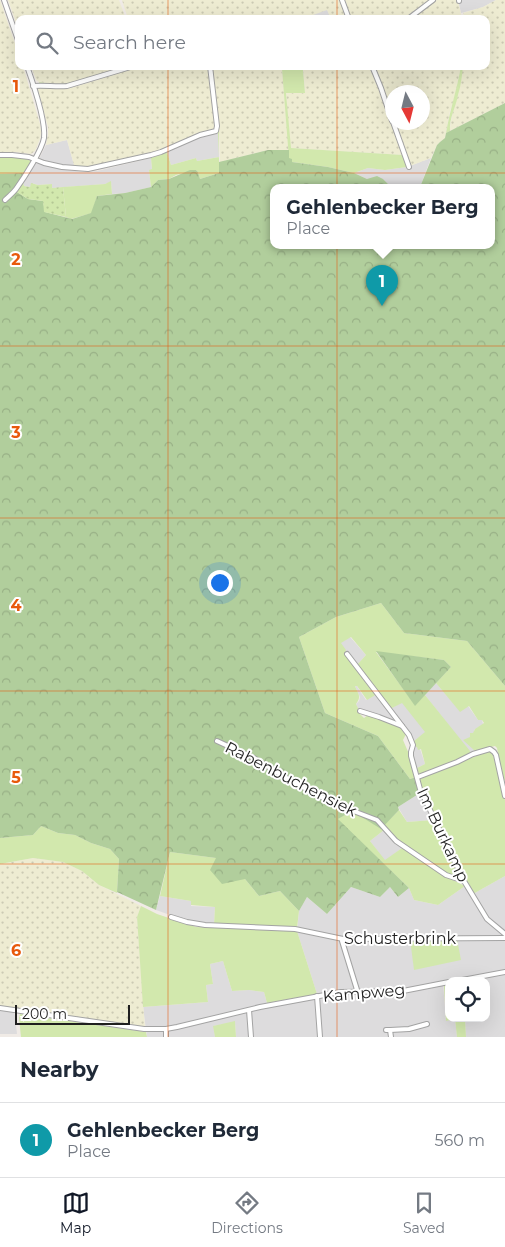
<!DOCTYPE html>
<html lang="en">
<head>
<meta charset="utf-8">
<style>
  :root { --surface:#fff; --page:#f2f2f3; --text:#1f2937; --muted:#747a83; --line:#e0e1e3; --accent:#111827 }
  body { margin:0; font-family:Montserrat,sans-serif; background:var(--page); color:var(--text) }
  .controls { position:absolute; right:15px; bottom:15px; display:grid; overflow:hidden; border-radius:10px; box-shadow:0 5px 20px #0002 }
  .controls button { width:45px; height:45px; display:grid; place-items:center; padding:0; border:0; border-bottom:1px solid var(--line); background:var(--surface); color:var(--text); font:25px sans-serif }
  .compass { position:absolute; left:385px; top:85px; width:45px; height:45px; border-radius:50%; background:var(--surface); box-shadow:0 5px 20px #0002; rotate:173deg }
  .scale { position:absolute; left:15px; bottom:12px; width:115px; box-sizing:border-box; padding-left:5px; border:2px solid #1f1f1f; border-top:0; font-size:14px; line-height:18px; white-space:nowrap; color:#1f1f1f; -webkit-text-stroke:4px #fff; paint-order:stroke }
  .you { position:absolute; left:219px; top:582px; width:18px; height:18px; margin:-12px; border:4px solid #fff; border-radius:50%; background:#1a73e8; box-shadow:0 0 0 8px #1a73e833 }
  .badge { display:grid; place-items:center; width:32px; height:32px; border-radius:50%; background:var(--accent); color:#fff; font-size:16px; font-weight:700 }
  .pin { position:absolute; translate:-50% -41px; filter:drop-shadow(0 1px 2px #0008) }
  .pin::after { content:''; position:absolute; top:26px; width:18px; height:15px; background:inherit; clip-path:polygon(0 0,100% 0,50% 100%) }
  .popup { position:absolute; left:270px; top:184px; width:225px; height:65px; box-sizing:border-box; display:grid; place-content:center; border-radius:10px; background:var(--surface); filter:drop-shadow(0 1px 4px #0005); font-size:16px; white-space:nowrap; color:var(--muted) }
  .popup b { font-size:19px; color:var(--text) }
  .popup::after { content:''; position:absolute; left:50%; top:100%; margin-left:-10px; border:10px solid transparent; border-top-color:var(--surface) }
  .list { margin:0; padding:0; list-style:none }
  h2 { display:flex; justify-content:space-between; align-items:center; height:65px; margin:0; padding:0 20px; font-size:21px }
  h2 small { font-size:16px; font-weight:400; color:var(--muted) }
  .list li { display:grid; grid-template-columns:32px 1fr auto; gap:15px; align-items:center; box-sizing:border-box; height:75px; padding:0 20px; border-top:1px solid var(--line) }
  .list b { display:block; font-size:19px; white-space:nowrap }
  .list p { margin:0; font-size:16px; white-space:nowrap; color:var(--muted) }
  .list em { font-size:16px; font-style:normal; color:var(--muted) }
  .icon { flex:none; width:28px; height:28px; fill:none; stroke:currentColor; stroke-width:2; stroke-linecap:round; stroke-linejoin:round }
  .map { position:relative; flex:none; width:505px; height:1037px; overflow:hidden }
  .search { position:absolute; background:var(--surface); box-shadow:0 5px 20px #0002; left:15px; right:15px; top:15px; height:55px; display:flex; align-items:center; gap:12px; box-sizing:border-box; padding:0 18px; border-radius:10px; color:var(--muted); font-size:19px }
  .sheet { height:140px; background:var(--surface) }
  nav { display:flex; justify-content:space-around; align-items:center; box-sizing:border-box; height:70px; border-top:1px solid var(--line); background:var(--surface); font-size:14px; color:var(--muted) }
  nav a { display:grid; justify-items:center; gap:2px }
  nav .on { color:var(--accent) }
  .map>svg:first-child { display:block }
</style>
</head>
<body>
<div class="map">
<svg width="505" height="1037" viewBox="0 0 505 1037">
  <defs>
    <pattern id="farmland-dots" width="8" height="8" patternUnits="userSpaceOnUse" patternTransform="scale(1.25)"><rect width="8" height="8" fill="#eeecd2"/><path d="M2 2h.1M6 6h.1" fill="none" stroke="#cccab4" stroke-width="1.8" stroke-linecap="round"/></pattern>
    <pattern id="forest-crowns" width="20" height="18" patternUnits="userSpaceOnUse" patternTransform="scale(1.25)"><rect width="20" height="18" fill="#b1ce9c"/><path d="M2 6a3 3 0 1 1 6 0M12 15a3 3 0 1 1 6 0" fill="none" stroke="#98b086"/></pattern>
    <pattern id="garden-dots" width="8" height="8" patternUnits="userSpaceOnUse" patternTransform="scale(1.25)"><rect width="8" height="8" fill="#d2e8ad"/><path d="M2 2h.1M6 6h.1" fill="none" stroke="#b4c794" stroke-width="1.8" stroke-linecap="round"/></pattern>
  </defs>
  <rect width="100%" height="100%" fill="#f0ebe6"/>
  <g fill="#dddcdd">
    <path d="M458,0H496L483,7L461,13Z"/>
    <path d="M327,9L331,19H302L305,17Z"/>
    <path d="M218,133L219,157L197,161L196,158L171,165L167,152L200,137Z"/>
    <path d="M67,140L74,165L72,167L46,162L40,159V157L46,145Z"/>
    <path d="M151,158L152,170H149L151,187L125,193L112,194L111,182L105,184L52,188V184L38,185L32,183L30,187L24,186L23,182L36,163L65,170L87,172L97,171Z"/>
    <path d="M431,158L420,187H391L383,179H367L354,173L368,168L385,170L407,167Z"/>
    <path d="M350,637L366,655L357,665L340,643Z"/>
    <path d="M436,683L460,711L468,706L478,720H482L483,724L474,730L476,752L470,754L469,751L425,695Z"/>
    <path d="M356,685L366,700L377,694L398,723L359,710L356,704L359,701L360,697L355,686Z"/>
    <path d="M402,702L426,732L414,741L409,732L390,709Z"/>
    <path d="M414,745L420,749L425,764L417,768L412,755Z"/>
    <path d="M420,793L433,820L407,822L398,807Z"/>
    <path d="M384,830L402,848L385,861L370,841Z"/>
    <path d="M505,876V931L488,918L473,894Z"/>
    <path d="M465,886L486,920L503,934L501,937L410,936V939H457L505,940V970L449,981L443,983L446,1021L455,1019L457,1037H236L235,1022L214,1026L215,1037H147L143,1007L208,1002L206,985L213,984L210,964L223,961L232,991L249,990L264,992L268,1007L315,999L317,994L297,931L299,911L307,897L327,914L351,887L380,897L390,887L398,897L409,888L414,900L438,905Z"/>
    <path d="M160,896L191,901V906L215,907L214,925L187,921L156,910Z"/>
    <path d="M505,974V1037H466L465,1018H486V981H471Z"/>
    <path d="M0,1010L13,1012L15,1015L17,1034H0Z"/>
  </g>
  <g fill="url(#farmland-dots)">
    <path d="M0,0L19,55V66H23L40,124L41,132L40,139L35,151L31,154L15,152H0Z"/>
    <path d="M8,0H119L126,19H19V31Z"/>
    <path d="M122,0H339L347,19H331L327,10L302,19H128Z"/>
    <path d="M345,0H429L407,16V18L405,19H350L345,5L347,4Z"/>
    <path d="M437,0H458L462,19H412Z"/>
    <path d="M496,0H505V103L450,131V127L453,111L458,95L463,66H486V19H465L463,13L483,7Z"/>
    <path d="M31,66H126L82,80L56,85L39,82L36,80Z"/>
    <path d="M142,66H209L216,125L215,130L157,152L91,167L74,165L67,140L46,145L48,134V127L38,90L39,88L64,89L71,88Z"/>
    <path d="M212,66H273L282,69L289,150H268L220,162L219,132Z"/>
    <path d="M303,66H369L384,102L403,155L290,148L286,92L305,93Z"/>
    <path d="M373,66H461L455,96L450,111L445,138L440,142L437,145L431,158L410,166L396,123L422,122V92H392V112L388,100Z"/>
    <path d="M33,858L63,862L82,871L99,885L141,906L137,917L145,1028L0,1006V864Z"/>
  </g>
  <g fill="#d2e8ad">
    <path d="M126,66H142L64,89H55L41,88L39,82L56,85L82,80Z"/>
    <path d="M209,66H212L219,132V173L200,179L198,172L196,170L176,175L169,179L158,180L151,187L149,170L152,169L151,158L167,152L171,165L196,158L197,161L219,157L218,133L215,130L160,152L100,167L72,168L74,165L91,167L157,152L215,130L216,125Z"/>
    <path d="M461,66H463C462,76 461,85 458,95C456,107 449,118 450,131L446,133C450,110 457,89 461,66Z"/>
    <path d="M282,69L303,70L305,93H286L291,148L403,155L407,167L385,170L368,168L354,173L328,167L292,162L289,159Z"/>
    <path d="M0,156L24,158L31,161L24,173L0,174Z"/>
    <path d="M111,181L112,194L97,196L92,213L71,219L66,217L63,187L105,184Z"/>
    <path d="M381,603L404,633L467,641L505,686V780L503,781L497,748L495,746L475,751L463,740L470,737V733H473L475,729L484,723L482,720H478L469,706L460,712L436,683L451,667L444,660L376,652L415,705L425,695L470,751V754L419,775L417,768L425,764L421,749L418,750L417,747H416L414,745V741L425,732L402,703L390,709L357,665L366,655L351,637L341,643L346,650L345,653L377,694L367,700L357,686H355C358,694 362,696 356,704L359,710L358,712L364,718L368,715L401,727L407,732L403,740L409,754L416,777L410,779L378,736L325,713L299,637L336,617Z"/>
    <path d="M486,752H491L493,754L500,783L505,800V876L473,894L461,873L419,784L420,779Z"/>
    <path d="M399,810L407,822L433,820L460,875L446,874L396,840L383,826Z"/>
    <path d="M352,811L384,830L370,841L385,860L402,848L445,876L465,886L438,905L414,900L409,888L337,819Z"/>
    <path d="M41,826L58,833L75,835L91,843L110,849L119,859L117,893L99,885L82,871L63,862L33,858L0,864V838L33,835Z"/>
    <path d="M170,852L216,858L245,879L259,896L280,891L299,911L297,928L214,925L215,907L191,905V901L160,896Z"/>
    <path d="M141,906L157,914L196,927L297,931L317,994L267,1003L264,992L249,990L232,991L223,961L210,964L213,984L206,985L208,1002L143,1007L137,917Z"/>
    <path d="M410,939H457L461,960L414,970Z"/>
    <path d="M449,985V1018H465L466,1037H457L455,1019L446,1021L444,986Z"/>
    <path d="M20,1014L146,1032L147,1037H21L19,1018Z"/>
    <path d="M235,1021L236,1037H215L213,1026Z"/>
  </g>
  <g fill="url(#forest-crowns)">
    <path d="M505,103V686L467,641L404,633L381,603L336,617L299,637L325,713L378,736L410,779L416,777L420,793L398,807L399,810L381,829L352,811L338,819L409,888L398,897L390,887L380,897L351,887L327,914L307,897L299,911L280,891L259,896L245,879L222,884L210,870L216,858L170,852L156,910L117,892L119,859L110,849L91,843L75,835L58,833L41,826L33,835L0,838V174L24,173L20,179L23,182L17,192L28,199L43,201L45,212L72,219L91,213L97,196L125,193L151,187L158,180L169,179L190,170H196L198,172L200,179L219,173V162L268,150H289V158L292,159V162L328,167L354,173L367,179L377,176L383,179L391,187H273V245H491V187H420L437,145L440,142L445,138L446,133Z"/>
    <path d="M376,651L444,660L451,667L415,706Z"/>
  </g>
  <path fill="url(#garden-dots)" d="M23,182L24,186L30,187L31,183L38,185L52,184V188L63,187L66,217L44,212L43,201L28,199L17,192Z"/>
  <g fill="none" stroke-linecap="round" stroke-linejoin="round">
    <g stroke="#a3a3a3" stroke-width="6">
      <g id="minor">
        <path d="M4,0L19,43"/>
        <path d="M342,0L349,19"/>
        <path d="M459,0V1"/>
        <path d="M408,19L433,0"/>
        <path d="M372,66L381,88L392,121"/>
        <path d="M33,86C45,85 56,87 67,86L134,66"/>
        <path d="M393,122L409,167"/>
        <path d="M0,155H12L29,157L44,163L62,167L88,169L151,155L161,152L200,135L216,131L217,126L210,66"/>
        <path d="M5,200C9,196 13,193 16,189C24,178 42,150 44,138C46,121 33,83 27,66"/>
        <path d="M347,654L409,735L413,745L411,752V756L420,789L464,881L487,919L505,934"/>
        <path d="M360,711L379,717L402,726"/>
        <path d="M217,741L254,758L293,782L335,804L377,820L396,841L446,875L464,881"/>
        <path d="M418,777L457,762L473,754L490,749L494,752L496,755L505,796"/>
        <path d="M171,917L187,922L205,925L295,929L343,939L505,938"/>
        <path d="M343,939L342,941L358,993"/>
        <path d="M457,981L505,972"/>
        <path d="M317,996L320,1037"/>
        <path d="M0,1008L144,1029H166L177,1027L260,1007L341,992L403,991L449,982"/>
        <path d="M249,1010L251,1037"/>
        <path d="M166,1029V1037"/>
        <path d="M386,1030H390L391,1037"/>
        <path d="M390,1030L409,1029L427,1024"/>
      </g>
    </g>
    <use href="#minor" stroke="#fff" stroke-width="4"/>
  </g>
  <path fill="none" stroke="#e8590c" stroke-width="1" stroke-opacity="0.55" d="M168,0V19M337,0V19M168,66V1037M337,66V1037M0,173H505M0,346H505M0,518H505M0,691H505M0,864H505"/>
  <g text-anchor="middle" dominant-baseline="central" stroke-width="4" stroke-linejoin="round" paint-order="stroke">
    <g font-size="16" fill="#1f1f1f" stroke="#fff">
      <text transform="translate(291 779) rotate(27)">Rabenbuchensiek</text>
      <text transform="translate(443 835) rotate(65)">Im Burkamp</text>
      <text x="400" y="938">Schusterbrink</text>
      <text transform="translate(364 993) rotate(-5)">Kampweg</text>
    </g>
  </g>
  <g font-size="16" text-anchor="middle" font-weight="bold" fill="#e8590c" stroke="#fff" stroke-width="4" stroke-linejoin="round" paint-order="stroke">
    <text x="16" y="92">1</text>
    <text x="16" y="265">2</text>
    <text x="16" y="438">3</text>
    <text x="16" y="611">4</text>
    <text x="16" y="783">5</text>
    <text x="16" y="956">6</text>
  </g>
</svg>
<div class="controls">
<button><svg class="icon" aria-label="locate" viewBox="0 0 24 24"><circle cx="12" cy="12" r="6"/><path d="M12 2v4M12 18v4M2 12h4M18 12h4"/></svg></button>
</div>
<svg class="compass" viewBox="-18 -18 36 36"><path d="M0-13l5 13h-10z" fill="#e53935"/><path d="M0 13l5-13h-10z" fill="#747a83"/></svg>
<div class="scale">200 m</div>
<div class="you"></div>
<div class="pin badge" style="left:382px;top:306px;background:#0f9aa8">1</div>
<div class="popup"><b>Gehlenbecker Berg</b>Place</div>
<div class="search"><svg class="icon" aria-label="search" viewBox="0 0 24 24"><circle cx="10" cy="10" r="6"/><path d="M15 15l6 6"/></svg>Search here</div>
</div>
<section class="sheet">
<h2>Nearby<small></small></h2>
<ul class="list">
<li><span class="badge" style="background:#0f9aa8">1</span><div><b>Gehlenbecker Berg</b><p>Place</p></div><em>560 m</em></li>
</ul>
</section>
<nav>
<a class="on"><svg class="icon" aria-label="map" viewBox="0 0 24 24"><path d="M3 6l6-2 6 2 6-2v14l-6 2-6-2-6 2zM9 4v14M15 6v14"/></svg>Map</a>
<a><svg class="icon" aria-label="directions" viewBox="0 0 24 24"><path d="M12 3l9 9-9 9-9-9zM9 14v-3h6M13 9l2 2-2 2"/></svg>Directions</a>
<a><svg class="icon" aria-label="saved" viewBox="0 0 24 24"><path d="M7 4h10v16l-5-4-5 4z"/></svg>Saved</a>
</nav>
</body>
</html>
